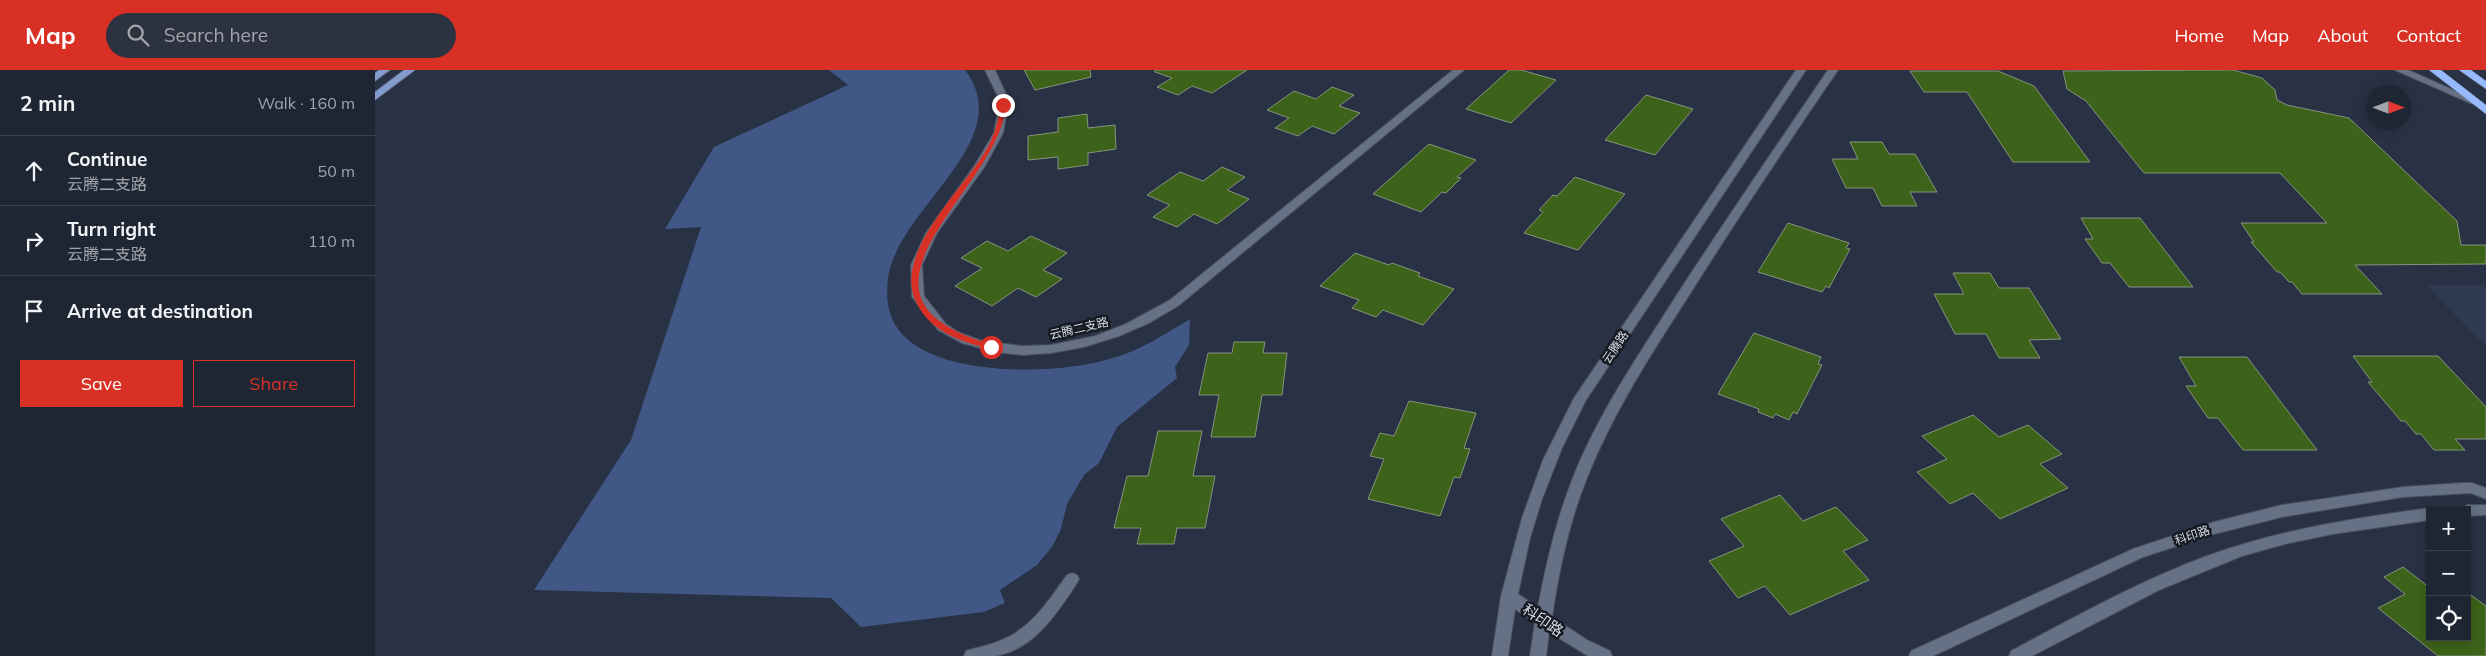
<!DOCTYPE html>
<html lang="en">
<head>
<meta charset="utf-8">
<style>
  :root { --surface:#1f2633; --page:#2c323f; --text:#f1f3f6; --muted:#a1a5ac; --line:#3c434e; --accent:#d93025 }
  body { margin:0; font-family:Mulish,"Noto Sans SC",sans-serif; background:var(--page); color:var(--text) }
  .controls { position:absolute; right:15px; bottom:15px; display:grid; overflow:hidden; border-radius:0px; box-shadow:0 2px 12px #0003 }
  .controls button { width:45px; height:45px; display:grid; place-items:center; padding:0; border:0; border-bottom:1px solid var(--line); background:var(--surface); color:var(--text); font:25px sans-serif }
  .compass { position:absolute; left:1991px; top:15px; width:45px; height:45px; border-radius:50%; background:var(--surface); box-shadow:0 2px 12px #0003; rotate:90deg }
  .stop { position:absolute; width:15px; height:15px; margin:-11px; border:4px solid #d93025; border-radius:50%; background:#fff }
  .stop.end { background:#d93025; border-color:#fff; box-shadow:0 1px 5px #0008 }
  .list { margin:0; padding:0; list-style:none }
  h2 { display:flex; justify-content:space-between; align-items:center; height:65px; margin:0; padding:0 20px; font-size:21px }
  h2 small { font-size:16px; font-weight:400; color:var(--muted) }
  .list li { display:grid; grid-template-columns:32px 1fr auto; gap:15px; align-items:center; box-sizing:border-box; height:70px; padding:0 20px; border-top:1px solid var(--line) }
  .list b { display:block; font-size:19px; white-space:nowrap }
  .list p { margin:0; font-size:16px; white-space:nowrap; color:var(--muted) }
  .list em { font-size:16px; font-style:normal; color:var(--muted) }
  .actions { display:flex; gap:10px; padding:15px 20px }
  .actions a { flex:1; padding:11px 0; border:1px solid var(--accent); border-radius:0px; text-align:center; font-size:18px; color:var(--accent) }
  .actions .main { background:var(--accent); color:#fff }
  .icon { flex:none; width:28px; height:28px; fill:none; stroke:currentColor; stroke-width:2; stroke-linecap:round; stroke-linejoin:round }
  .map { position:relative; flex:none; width:2111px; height:586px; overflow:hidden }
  header { display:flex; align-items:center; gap:30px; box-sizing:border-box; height:70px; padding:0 25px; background:var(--accent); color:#fff }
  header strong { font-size:24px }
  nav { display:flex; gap:28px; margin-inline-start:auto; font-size:18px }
  .search { width:350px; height:45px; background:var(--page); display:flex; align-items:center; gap:12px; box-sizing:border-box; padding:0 18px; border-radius:28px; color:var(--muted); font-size:19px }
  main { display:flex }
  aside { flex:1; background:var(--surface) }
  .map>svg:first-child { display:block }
</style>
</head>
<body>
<header>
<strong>Map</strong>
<div class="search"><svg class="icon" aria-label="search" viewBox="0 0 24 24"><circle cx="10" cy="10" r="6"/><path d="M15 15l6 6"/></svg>Search here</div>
<nav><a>Home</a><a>Map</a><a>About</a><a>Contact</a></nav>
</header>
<main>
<aside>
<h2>2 min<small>Walk · 160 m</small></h2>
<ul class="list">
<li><svg class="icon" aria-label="ahead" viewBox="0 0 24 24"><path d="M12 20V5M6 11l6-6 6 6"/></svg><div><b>Continue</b><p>云腾二支路</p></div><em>50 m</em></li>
<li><svg class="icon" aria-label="right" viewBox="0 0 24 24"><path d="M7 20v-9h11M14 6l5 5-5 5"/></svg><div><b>Turn right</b><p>云腾二支路</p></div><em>110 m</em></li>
<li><svg class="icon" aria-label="arrive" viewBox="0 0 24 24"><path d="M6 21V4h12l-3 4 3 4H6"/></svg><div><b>Arrive at destination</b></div></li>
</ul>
<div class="actions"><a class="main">Save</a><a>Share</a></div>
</aside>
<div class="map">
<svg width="2111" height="586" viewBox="0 0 2111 586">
  <rect width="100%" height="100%" fill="#293244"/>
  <path fill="#2f3a52" d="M2051,215H2111V276Z"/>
  <path fill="#415785" d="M454,0H590C644,71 523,137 513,208C511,226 512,244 523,259C559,309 685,305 738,288C766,280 790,264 815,249L814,275L800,297L802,308L742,357L724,393L709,405L692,434L686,459L677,477L662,495L625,520L630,533L609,542L486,557L456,528L159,520L256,370L326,157L290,159L339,77L473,15Z"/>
  <g fill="#3d631a" stroke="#86937e">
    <path d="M649,0H715L716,7L660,20Z"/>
    <path d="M780,0H872L837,23L817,16L803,25L782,17L797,8L780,2Z"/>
    <path d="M1134,0H1146L1181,10L1136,53L1091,39Z"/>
    <path d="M1858,0L1887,8L1900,20L1902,30L1912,35L1974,48L2082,151L2086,175H2111V194L1980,195L2007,224H1927L1917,212H1914L1905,202H1902L1876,172H1879L1866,153H1952L1905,103H1769L1711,31L1692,19L1688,1Z"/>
    <path d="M1535,1H1623L1659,16L1715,92H1638L1592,22H1549Z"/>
    <path d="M957,17L979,25L964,36L985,43L959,64L937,56L923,66L900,58L914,48L892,40L919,21L941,29Z"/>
    <path d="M1271,25L1318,39L1280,85L1230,70Z"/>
    <path d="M712,44L713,58L740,55L741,79L713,83V95L683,99V87L653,90V66L683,62V48Z"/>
    <path d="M1475,72H1507L1514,84H1540L1562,122H1535L1542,136H1507L1498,118H1471L1457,89H1483Z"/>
    <path d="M1054,74L1101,90L1082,107L1086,108L1071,123L1067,122L1046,142L998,124Z"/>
    <path d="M847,97L870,107L852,120L874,129L842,154L819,144L802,157L778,147L795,135L772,125L805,102L828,111Z"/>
    <path d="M1200,107L1250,124L1203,180L1149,163L1168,142L1164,140L1178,125L1182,126Z"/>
    <path d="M1706,148H1765L1818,217H1754L1735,193H1727L1710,169H1718Z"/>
    <path d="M1413,153L1474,173L1471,178L1475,179L1454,218L1451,216L1447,222L1383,202Z"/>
    <path d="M656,166L692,183L668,200L687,209L661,227L643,218L617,236L580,216L607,198L586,188L612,171L633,181Z"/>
    <path d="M980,183L1014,195L1017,193L1045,203L1043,206L1079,219L1048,255L1008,240L1001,247L977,238L984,230L945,216Z"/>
    <path d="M1578,203H1615L1624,218H1654L1686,269L1654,270L1665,288H1624L1611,264H1580L1559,224H1589Z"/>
    <path d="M1379,263L1446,287L1443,294L1447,295L1422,344L1418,342L1414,350L1400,344L1398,348L1383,342L1384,339L1343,324Z"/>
    <path d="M859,272H890L888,283H912L907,325H887L880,367H836L844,325H824L833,283H857Z"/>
    <path d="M1978,286H2063L2111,337V369H2080L2090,380H2059L2046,364H2041L2030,351H2026L1993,312H1997Z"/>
    <path d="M1804,287H1872L1942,380H1868L1843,348H1833L1811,316H1821Z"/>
    <path d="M1034,331L1101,343L1089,378L1095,379L1085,408L1079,407L1065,446L993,429L1009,389L995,386L1005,363L1019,366Z"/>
    <path d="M1598,345L1624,367L1653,355L1687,384L1665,394L1693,418L1625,449L1598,423L1575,434L1542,402L1572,389L1547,366Z"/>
    <path d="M783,361H827L818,406H840L830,458H802L799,474H762L766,458H739L752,406H773Z"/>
    <path d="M1405,425L1428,451L1461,437L1493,470L1468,481L1494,510L1415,545L1390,516L1363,528L1334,491L1369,476L1346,449Z"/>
    <path d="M2028,497L2055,518V567H2092V522L2111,536V586H2063L2003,538L2030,524L2009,507Z"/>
  </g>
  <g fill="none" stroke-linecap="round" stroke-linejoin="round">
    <g stroke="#494f5f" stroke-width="2">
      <g id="minor">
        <path d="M610,0H620L634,31L628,63L610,96L562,163L547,195L549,226L571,254L583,262L607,271L648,276L676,275L720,266L751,254L795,230L1078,0H1089L803,236L774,253L744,266L709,277L676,283L648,285L620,282L587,273L563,260L537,227L536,195L551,163L600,95L619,63L625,31Z"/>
        <path d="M1421,0H1431L1211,330L1187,378L1167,429L1155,468L1143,524L1163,537C1171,494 1181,451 1197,410C1220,351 1255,298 1289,245C1342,162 1398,81 1453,0H1463C1411,76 1360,152 1311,230C1274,287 1237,345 1212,408C1194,452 1184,500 1177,547L1212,570L1235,581L1237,586H1213L1174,562L1171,586H1155L1160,552L1140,539L1133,586H1117L1126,526L1147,448L1168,390L1199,328Z"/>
        <path d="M2020,0H2033L2103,31L2098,34L2095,33Z"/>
        <path d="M2087,413H2097L2111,418V429L2096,423L2028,427L1907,447L1839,464L1768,487L1558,586H1534L1536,581L1758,479L1839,452L1907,435L2028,417Z"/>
        <path d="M2092,435H2111V445L2092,446V440H2086Z"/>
        <path d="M2055,438L2059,440H2055V450L1958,464L1910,474L1867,486L1784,520L1657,586H1634L1636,581C1700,547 1764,511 1832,486C1904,460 1979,448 2055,438Z"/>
        <path d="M697,503L702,505L704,509L702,513C682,543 659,580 620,586C610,586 599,586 589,586L591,581C604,577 617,575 629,569C658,556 674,530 692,505Z"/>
      </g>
    </g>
    <g stroke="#494f5f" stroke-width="2">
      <g id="major">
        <path d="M4,0H15L0,11V3Z"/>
        <path d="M29,0H40L0,30V22Z"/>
      </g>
    </g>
    <g stroke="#494f5f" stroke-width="1">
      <g id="highway">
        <path d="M2054,0H2066L2111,35V44Z"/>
        <path d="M2084,0H2096L2111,11V19Z"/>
      </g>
    </g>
    <use href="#minor" fill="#667185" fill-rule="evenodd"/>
    <use href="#major" fill="#839cce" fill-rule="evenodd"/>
    <use href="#highway" fill="#97b9fe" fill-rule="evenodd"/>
  </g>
  <path fill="#d93025" d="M628,33L631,35C625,121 445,227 619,275L620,277L616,279C587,272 555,262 541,232C517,181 592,117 614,75C620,63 624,49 625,35Z"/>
  <g text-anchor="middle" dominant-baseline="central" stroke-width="5" stroke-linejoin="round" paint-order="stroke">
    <g font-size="12" fill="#d5dbe6" stroke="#161a22">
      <text transform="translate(704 258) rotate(-13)">云腾二支路</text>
      <text transform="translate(1240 277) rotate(-56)">云腾路</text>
      <text transform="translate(1817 465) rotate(-19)">科印路</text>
    </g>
    <g font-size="15" fill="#d5dbe6" stroke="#161a22">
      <text transform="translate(1168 550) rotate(34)">科印路</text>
    </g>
  </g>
</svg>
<div class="controls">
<button>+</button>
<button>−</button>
<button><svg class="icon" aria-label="locate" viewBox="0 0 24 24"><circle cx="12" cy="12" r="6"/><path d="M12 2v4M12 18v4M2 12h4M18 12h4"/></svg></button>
</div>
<svg class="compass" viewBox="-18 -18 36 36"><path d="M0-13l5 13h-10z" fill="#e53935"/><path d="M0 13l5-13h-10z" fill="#a1a5ac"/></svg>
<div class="stop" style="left:616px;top:277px"></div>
<div class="stop end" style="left:628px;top:35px"></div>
</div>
</main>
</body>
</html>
